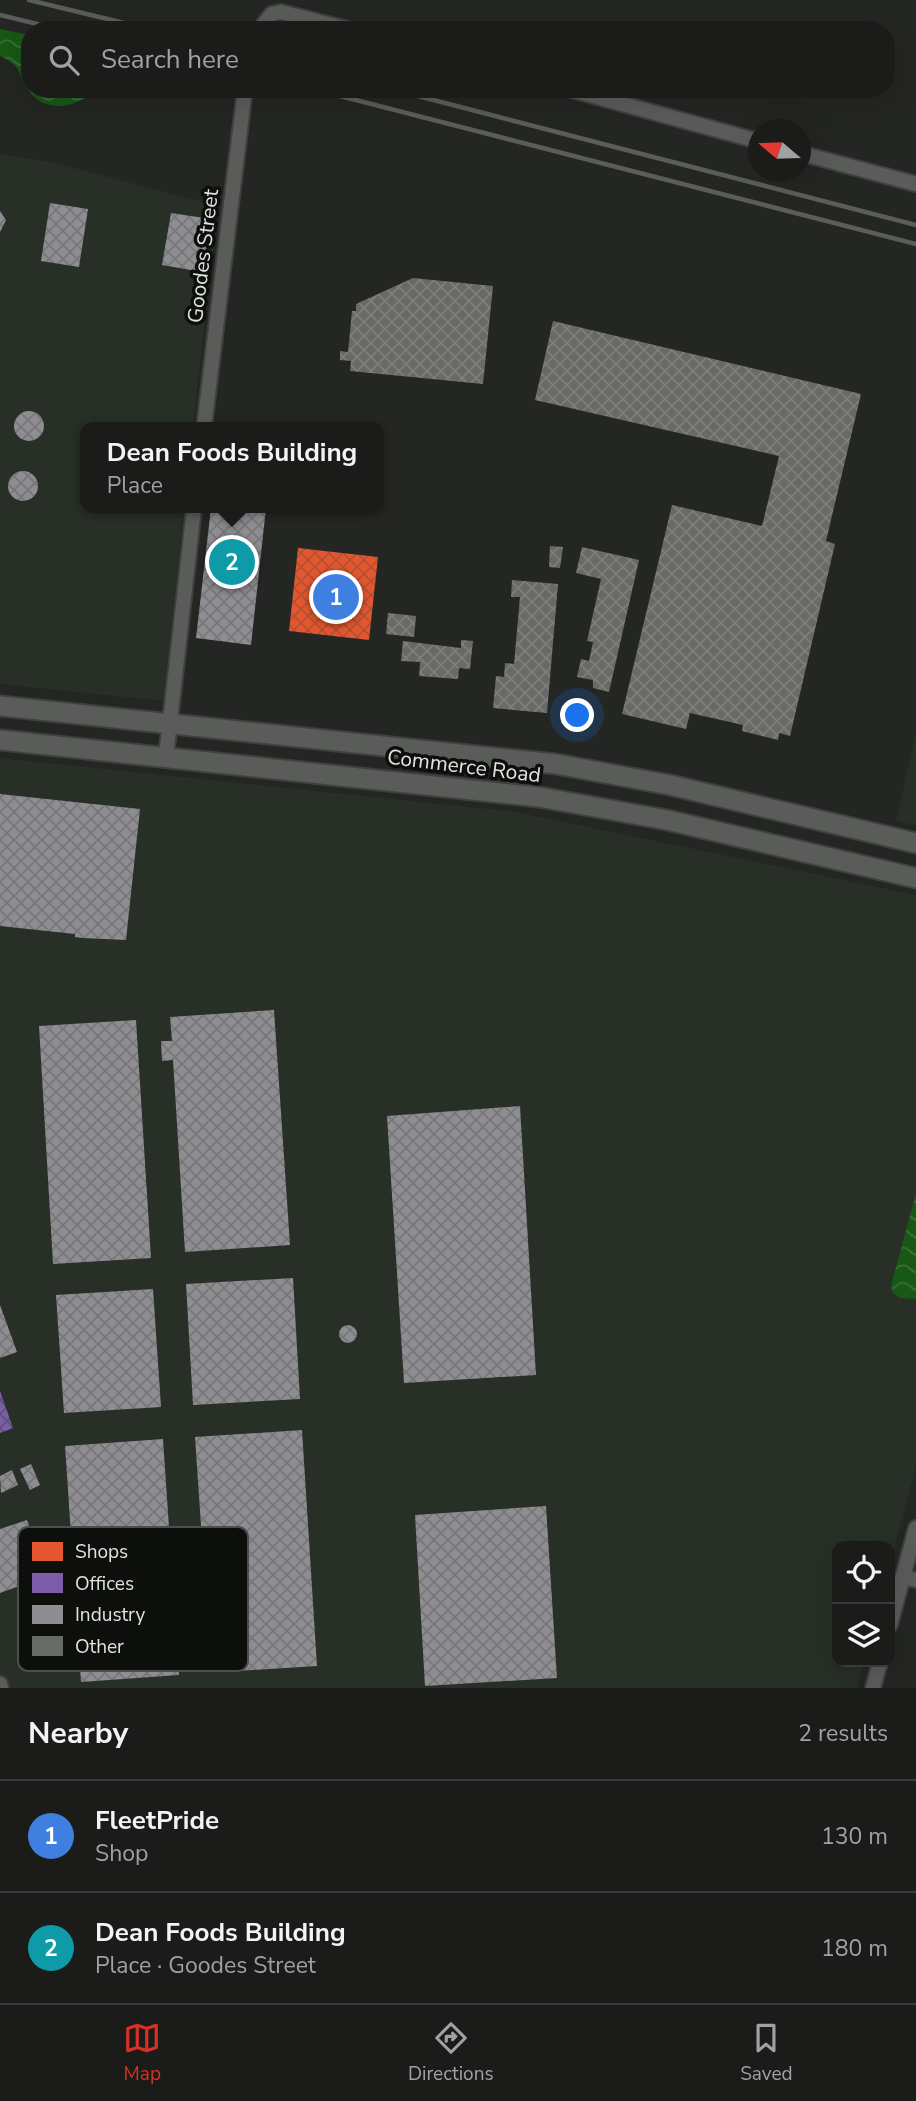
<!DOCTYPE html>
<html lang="en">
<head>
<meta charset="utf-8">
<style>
  :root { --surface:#1b1c1a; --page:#282927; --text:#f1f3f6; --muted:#a0a1a2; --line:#393a39; --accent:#d93025 }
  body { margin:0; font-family:"Nunito Sans",sans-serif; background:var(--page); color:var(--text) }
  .controls { position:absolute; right:21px; bottom:21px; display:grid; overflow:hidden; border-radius:14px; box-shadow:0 7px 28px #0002 }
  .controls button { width:63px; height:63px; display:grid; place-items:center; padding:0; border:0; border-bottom:2px solid var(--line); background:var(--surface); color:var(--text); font:35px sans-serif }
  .compass { position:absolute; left:748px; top:119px; width:63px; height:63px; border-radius:50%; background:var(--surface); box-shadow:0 7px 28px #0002; rotate:289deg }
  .you { position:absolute; left:578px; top:716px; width:24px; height:24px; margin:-18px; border:5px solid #fff; border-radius:50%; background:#1a73e8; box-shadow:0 0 0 10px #1a73e833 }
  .badge { display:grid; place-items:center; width:46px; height:46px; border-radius:50%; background:var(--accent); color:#fff; font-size:23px; font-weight:700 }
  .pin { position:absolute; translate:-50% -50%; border:4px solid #fff; box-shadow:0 2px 7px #0006 }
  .popup { position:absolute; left:80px; top:422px; width:304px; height:91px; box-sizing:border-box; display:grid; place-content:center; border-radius:14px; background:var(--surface); filter:drop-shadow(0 2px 5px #0005); font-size:23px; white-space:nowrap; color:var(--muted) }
  .popup b { font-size:26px; color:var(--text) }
  .popup::after { content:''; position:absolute; left:50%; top:100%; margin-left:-14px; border:14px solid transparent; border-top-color:var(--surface) }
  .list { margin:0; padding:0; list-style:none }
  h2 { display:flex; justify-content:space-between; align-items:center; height:91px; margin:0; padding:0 28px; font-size:30px }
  h2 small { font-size:23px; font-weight:400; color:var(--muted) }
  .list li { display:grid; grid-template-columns:46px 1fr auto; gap:21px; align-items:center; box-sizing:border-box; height:112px; padding:0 28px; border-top:2px solid var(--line) }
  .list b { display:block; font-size:26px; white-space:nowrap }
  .list p { margin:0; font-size:23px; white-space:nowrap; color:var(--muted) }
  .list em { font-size:23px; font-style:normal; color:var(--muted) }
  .icon { flex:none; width:38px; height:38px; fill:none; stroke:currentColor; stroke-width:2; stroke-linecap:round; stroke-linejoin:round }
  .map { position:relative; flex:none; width:916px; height:1688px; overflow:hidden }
  .search { position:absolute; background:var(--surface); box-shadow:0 7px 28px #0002; left:21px; right:21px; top:21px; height:77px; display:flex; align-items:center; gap:18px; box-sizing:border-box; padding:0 24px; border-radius:28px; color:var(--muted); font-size:26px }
  .sheet { height:315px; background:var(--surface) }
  nav { display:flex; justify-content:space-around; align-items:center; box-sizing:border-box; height:98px; border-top:2px solid var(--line); background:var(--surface); font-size:19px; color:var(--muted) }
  nav a { display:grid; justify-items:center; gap:4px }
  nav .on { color:var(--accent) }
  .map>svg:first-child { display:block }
</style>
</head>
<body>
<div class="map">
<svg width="916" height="1688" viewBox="0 0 916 1688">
  <defs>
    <pattern id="water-waves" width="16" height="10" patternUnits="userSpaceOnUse" patternTransform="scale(1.75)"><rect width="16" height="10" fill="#195714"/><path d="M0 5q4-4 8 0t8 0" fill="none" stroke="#3a6f36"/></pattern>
    <pattern id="shops-cross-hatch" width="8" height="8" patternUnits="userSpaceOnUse" patternTransform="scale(1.75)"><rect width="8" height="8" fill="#e4572e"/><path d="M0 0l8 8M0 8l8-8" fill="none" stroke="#b45134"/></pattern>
    <pattern id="offices-cross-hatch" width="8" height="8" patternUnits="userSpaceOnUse" patternTransform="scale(1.75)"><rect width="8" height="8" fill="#7b5ea7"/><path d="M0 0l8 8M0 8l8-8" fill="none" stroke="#5f5175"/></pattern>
    <pattern id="industry-cross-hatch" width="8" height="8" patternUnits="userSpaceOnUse" patternTransform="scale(1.75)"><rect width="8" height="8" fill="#8d8d92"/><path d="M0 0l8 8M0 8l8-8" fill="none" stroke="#77777a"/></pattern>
    <pattern id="building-cross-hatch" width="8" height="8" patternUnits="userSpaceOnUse" patternTransform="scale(1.75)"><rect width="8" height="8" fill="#686a67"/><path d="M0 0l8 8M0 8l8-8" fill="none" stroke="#7d7f7c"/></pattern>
  </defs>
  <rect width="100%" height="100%" fill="#242623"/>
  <g fill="#272f26">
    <path d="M0,154L55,163L218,206L193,427H85V508H184L163,701L0,684Z"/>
    <path d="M916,733V825L896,821Z"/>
    <path d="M0,758L516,812L916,895V1466L890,1564V1546H837V1662H864L857,1688H0Z"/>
  </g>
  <g fill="url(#water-waves)">
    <path d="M0,29L30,35V89L95,90C79,107 47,114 31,93C17,75 24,67 0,56Z"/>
    <path d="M916,1193V1299L900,1298L893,1293L891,1286Z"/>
  </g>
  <path fill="url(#shops-cross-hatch)" d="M298,548L378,557L369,640L289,631Z"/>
  <path fill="url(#offices-cross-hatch)" d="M0,1391L13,1428L0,1433Z"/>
  <g fill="url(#industry-cross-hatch)">
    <path d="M50,203L88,209L79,267L41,261Z"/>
    <path d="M0,211L6,220L0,232Z"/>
    <path d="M171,213L211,219L202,272L162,265Z"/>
    <circle cx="29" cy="426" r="15"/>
    <circle cx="23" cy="486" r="15"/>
    <path d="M211,508H266L251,645L196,638Z"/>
    <path d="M0,794L140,809L126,940L83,938L75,937V934L0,926Z"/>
    <path d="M274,1010L290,1245L185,1252L173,1060L162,1061L161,1041H172L170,1017Z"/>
    <path d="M136,1020L151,1258L53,1264L39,1026Z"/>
    <path d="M520,1106L536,1375L404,1383L387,1116Z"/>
    <path d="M293,1278L300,1399L193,1405L186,1284Z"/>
    <path d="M153,1289L161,1407L64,1413L56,1295Z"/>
    <path d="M0,1305L17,1352L0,1358Z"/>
    <circle cx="348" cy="1334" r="9"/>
    <path d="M302,1430L317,1666L222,1672L214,1555H203L195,1437Z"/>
    <path d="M163,1439L179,1675L81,1682L65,1446Z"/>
    <path d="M31,1464L40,1485L30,1490L20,1469Z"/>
    <path d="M12,1470L18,1485L1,1493L0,1476Z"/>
    <path d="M546,1506L557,1678L425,1686L415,1515Z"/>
    <path d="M27,1520L47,1576L0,1593V1529Z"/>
    <path d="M44,1586L47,1593L38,1596L35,1589Z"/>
  </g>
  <g fill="url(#building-cross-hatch)">
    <path d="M413,278L493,286L483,384L350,371L351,361L340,360V351L348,352L352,311H356V304Z"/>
    <path d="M553,321L861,394L826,541L835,544L790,736L779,733L778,740L742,731L743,725L690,713L686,729L622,714L672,505L762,526L779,456L535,400Z"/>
    <path d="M550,546L563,547L560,568L549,567Z"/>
    <path d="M582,547L639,560L609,692L593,688V680L577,677L581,659L589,661L593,642L587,641L601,579L576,573Z"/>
    <path d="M512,580L558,584L547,713L493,708L496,676L504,677L505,663L514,664L520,597H511Z"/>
    <path d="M388,613L416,616L414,637L386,634Z"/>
    <path d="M461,640L473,641L470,669L459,668L458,679L419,676L420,662L401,661L403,641L461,648Z"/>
  </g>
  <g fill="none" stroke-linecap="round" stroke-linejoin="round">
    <g stroke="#3f413f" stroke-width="18">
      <g id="minor">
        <path d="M259,30L272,14L281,12L351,30"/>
        <path d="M568,89L758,141"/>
        <path d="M800,153L916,184"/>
        <path d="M204,427L245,89"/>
        <path d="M166,757L194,508"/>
        <path d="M902,1577L916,1580"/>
        <path d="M890,1625L916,1528"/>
        <path d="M0,1684L1,1688"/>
        <path d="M873,1688L880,1662"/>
      </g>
    </g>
    <g stroke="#3f413f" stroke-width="23">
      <g id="secondary">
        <path d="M0,706L556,764L670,785L916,843"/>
        <path d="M0,740L539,797L667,820L916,878"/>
      </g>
    </g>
    <use href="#minor" stroke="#5a5c5a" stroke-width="14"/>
    <use href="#secondary" stroke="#5a5c5a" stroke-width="19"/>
    <g stroke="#5b5d5a" stroke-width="4.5">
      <path d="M29,0L153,30"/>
      <path d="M0,15L62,30"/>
      <path d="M313,89L916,244"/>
      <path d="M391,89L916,225"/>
    </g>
  </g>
  <g text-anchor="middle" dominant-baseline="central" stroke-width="7" stroke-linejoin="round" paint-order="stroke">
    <g font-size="21" fill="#e0e2df" stroke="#0d0f0d">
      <text transform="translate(203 256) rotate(-83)">Goodes Street</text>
      <text transform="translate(464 766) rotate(7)">Commerce Road</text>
    </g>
  </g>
  <rect x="18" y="1527" width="230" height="144" rx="10" fill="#0d0f0d" stroke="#4c4e4c" stroke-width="2"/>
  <rect x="32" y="1542" width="31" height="19" fill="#e4572e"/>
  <rect x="32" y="1573" width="31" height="20" fill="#7b5ea7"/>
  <rect x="32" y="1605" width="31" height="19" fill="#8d8d92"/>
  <rect x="32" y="1636" width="31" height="20" fill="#686a67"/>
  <g font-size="19" fill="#e0e2df">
    <text x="75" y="1558">Shops</text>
    <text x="75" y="1590">Offices</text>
    <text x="75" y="1621">Industry</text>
    <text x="75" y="1653">Other</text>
  </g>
</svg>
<div class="controls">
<button><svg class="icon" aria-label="locate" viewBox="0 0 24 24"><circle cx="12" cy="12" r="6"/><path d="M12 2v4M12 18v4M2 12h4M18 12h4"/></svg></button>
<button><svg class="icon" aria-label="layers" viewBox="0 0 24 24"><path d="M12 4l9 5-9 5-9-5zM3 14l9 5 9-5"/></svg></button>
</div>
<svg class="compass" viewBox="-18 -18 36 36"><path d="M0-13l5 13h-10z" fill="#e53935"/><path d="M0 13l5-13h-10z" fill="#a0a1a2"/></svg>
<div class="you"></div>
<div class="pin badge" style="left:336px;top:597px;background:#3f7fe0">1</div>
<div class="pin badge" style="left:232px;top:562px;background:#0f9aa8">2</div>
<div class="popup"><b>Dean Foods Building</b>Place</div>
<div class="search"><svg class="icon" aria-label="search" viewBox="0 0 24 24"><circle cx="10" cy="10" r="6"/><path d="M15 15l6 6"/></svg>Search here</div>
</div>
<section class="sheet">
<h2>Nearby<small>2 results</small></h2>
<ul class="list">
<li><span class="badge" style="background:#3f7fe0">1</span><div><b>FleetPride</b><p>Shop</p></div><em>130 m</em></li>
<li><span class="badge" style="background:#0f9aa8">2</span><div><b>Dean Foods Building</b><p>Place · Goodes Street</p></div><em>180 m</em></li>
</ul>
</section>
<nav>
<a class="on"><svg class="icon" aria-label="map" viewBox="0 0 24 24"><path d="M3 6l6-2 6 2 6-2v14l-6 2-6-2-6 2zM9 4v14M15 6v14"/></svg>Map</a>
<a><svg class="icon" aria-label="directions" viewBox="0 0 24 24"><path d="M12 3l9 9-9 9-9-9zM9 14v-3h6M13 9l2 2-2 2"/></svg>Directions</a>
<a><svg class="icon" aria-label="saved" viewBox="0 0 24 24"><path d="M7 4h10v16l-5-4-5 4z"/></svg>Saved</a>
</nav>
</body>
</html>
